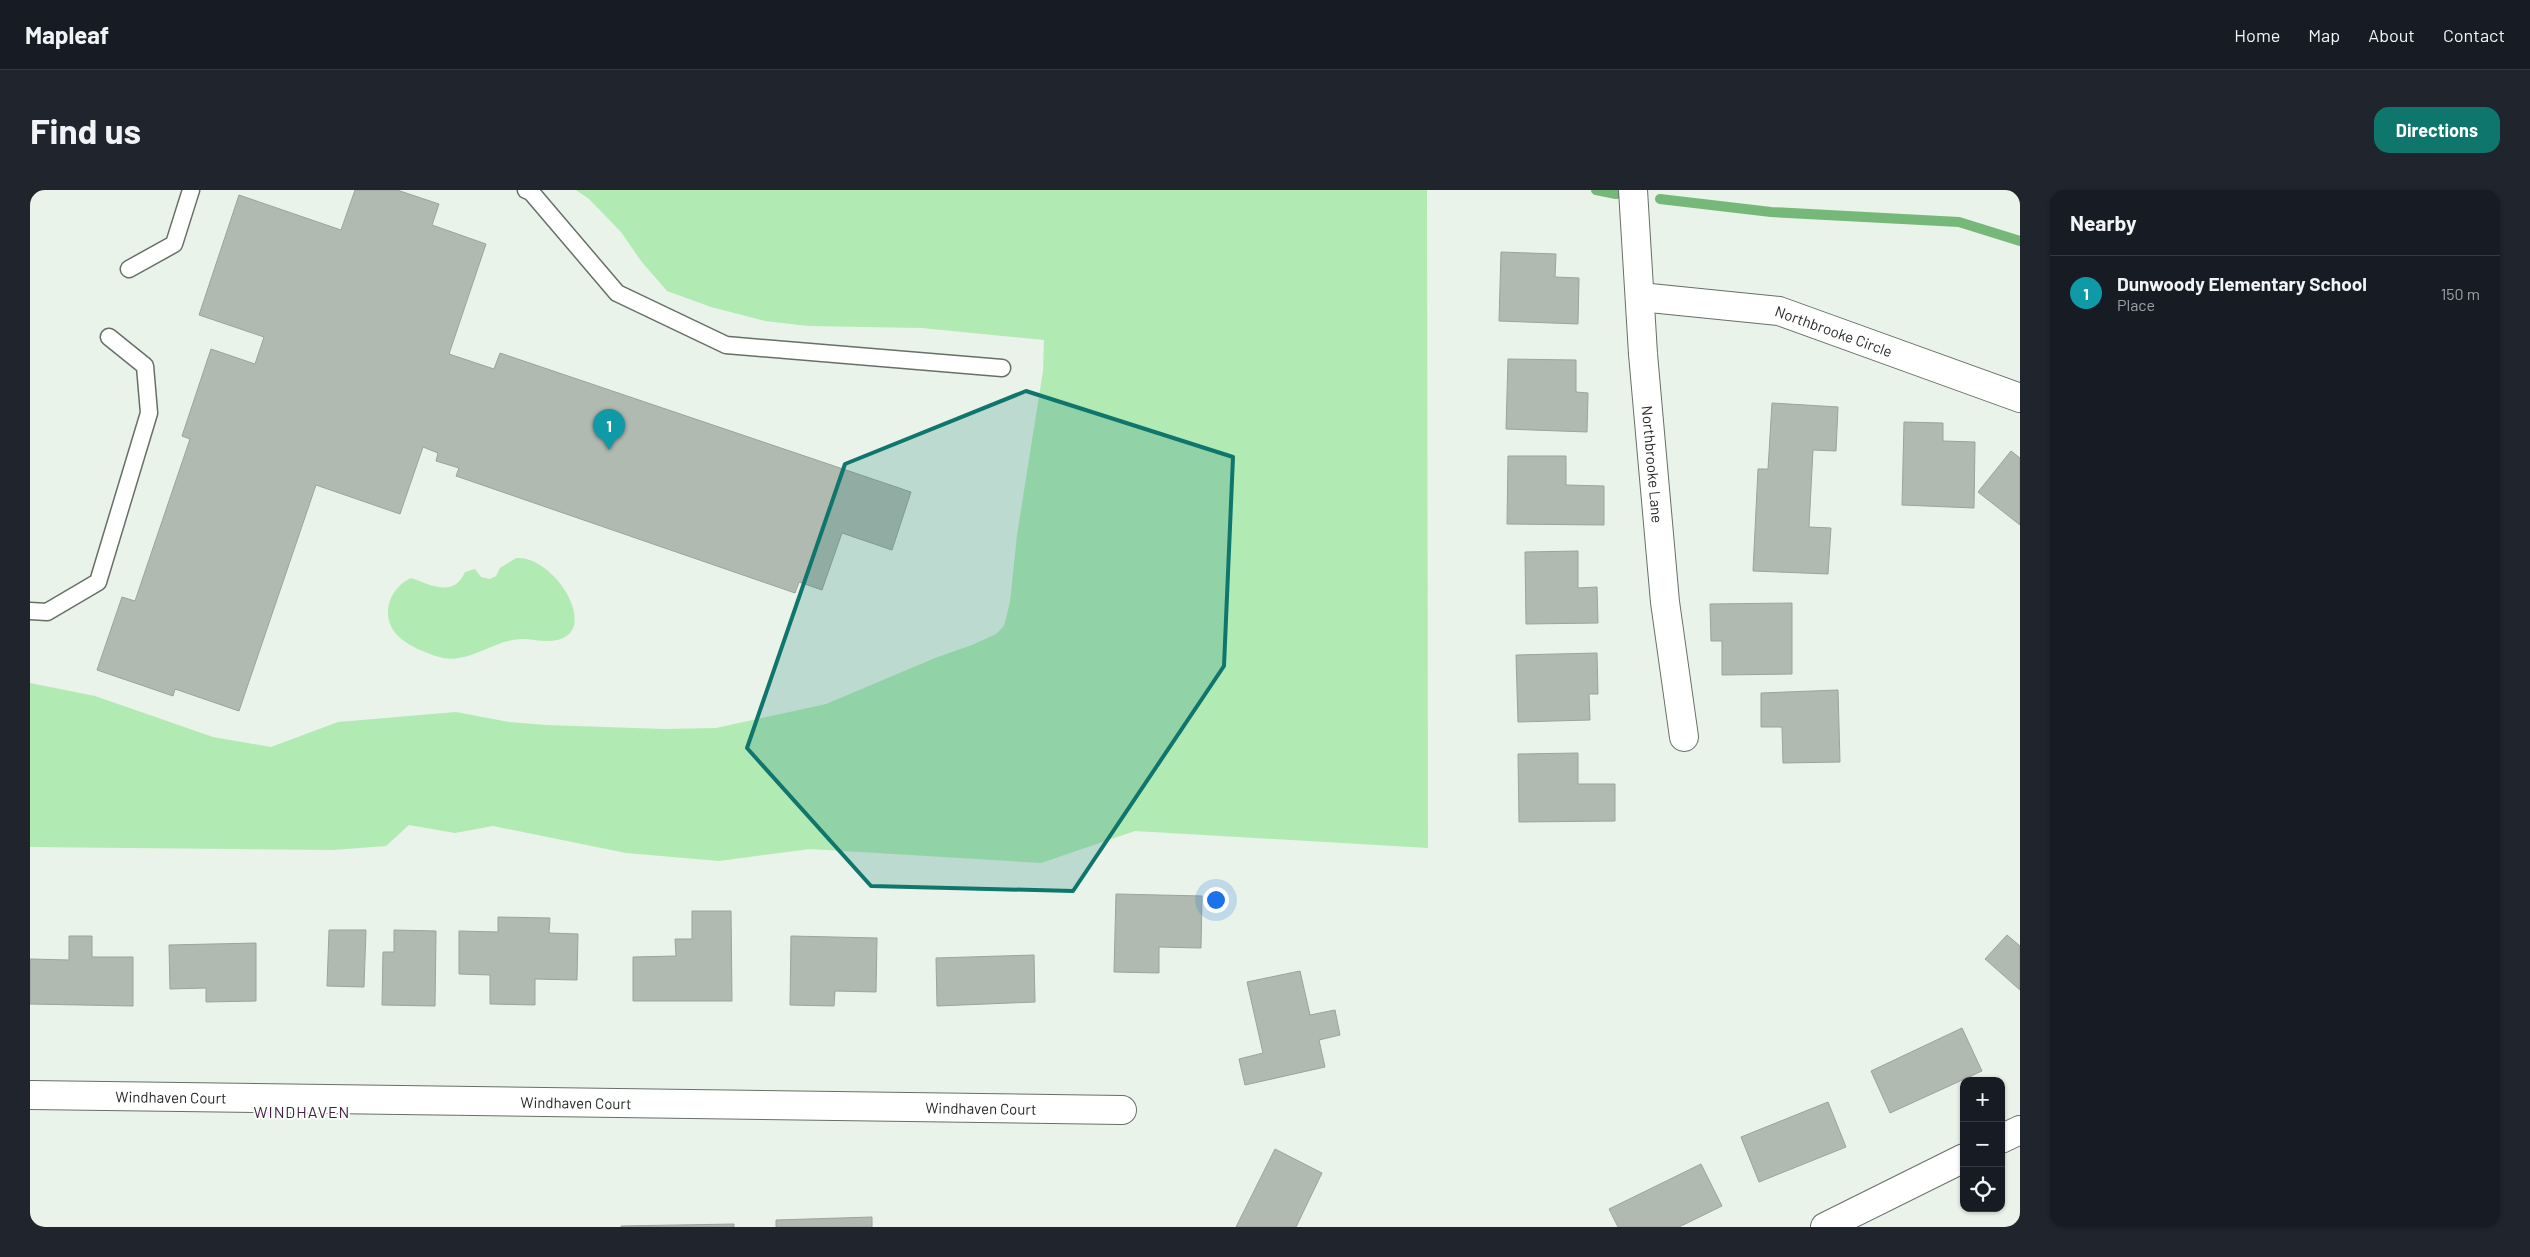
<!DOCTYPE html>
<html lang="en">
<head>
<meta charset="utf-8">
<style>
  :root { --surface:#171b24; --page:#20242c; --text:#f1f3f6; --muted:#9ea1a6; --line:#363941; --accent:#0f766e }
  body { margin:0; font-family:Barlow,sans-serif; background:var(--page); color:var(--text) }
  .controls { position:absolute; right:15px; bottom:15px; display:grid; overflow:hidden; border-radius:10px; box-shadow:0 1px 4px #0004 }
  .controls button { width:45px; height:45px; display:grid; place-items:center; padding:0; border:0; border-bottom:1px solid var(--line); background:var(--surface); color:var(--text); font:25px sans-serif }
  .you { position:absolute; left:1185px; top:709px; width:18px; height:18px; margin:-12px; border:4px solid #fff; border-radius:50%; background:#1a73e8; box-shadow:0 0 0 8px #1a73e833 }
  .badge { display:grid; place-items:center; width:32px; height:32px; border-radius:50%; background:var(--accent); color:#fff; font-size:16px; font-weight:700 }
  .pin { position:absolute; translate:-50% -41px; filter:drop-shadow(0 1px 2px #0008) }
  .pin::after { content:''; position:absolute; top:26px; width:18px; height:15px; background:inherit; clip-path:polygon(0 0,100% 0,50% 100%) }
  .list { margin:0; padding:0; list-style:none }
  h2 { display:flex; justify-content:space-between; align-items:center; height:65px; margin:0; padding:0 20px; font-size:21px }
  h2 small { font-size:16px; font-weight:400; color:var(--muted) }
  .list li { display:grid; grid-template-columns:32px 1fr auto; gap:15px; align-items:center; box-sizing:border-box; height:75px; padding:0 20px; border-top:1px solid var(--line) }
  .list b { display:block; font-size:19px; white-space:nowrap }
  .list p { margin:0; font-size:16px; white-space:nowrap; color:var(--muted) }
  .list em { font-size:16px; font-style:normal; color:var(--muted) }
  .icon { flex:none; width:28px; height:28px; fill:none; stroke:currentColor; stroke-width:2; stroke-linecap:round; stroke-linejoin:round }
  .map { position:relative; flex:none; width:1990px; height:1037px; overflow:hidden; border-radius:15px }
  header { display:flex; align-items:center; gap:30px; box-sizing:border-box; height:70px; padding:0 25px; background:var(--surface); border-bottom:1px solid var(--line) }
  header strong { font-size:24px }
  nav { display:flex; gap:28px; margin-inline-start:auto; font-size:18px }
  .intro { display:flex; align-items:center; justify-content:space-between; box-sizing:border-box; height:120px; padding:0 30px }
  h1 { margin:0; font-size:35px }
  .button { padding:12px 22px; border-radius:15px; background:var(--accent); color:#fff; font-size:18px; font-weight:700 }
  main { display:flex; gap:30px; padding:0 30px }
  aside { flex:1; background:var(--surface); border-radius:15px; box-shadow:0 1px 4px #0004 }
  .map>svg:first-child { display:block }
</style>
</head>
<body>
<header>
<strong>Mapleaf</strong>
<nav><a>Home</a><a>Map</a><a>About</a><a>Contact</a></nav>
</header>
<div class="intro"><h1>Find us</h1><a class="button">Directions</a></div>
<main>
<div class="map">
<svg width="1990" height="1037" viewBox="0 0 1990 1037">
  <rect width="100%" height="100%" fill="#e9f3e9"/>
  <g fill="#b2eab4">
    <path d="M546,0H1397L1398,658L1105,641L1011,673L780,659L689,671L596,663L463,636L425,643L379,635L356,656L303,660L0,657V493L65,506L183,547L241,557L308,532L426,522L479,532L516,535L634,539L686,538L796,514L905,468L942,455L966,444L974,436L980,412L987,345L1013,181L1014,150L892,138L778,136L735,131L681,117L637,101L611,71L591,42L559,9Z"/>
    <path d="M486,368C509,366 536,394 542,415C550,438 540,451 516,451C508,451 500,449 493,449C465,449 442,473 413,468C400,465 378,456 368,446C349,427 359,398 381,388C401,395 424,408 435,382L445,379L451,387L460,389L466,386L470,378Z"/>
  </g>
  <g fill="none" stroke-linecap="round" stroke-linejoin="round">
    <g stroke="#76b879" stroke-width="10">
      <path d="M1566,0L1586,4"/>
      <path d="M1630,9L1741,22L1929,32L1990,51"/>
    </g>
  </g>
  <g fill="#b1bab1" stroke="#9ba49b">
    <path d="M325,0H367L409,14L402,35L456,54L419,164L464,179L470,163L881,302L862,360L812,343L792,400L769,392L765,403L426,286L429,278L406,271L408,263L393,257L370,324L286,295L209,521L145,499L143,506L67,480L92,407L105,411L160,249L152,246L181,159L225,174L234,147L169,125L209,5L311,40Z"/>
    <path d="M1471,62L1526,64L1525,87L1549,88L1548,134L1469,131Z"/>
    <path d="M1478,169L1546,170V202L1558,203L1557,242L1476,239Z"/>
    <path d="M1742,213L1808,217L1806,261L1783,260L1779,337L1801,338L1798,384L1723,381L1728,279H1738Z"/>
    <path d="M1874,232L1913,233V251L1945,252L1944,318L1872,315Z"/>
    <path d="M1981,261L1990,268V335L1948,302Z"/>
    <path d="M1478,266H1536V295L1574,296V335L1477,334Z"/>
    <path d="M1548,361V398L1567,397L1568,433L1496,434L1495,362Z"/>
    <path d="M1762,413V484L1692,485V451H1681L1680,414Z"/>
    <path d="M1567,463L1568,504H1559L1560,530L1488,532L1486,465Z"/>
    <path d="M1808,500L1810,572L1753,573L1752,537H1731V503Z"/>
    <path d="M1548,563V594H1585V631L1489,632L1488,564Z"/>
    <path d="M1086,704L1172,706L1171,758L1129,757V783L1084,782Z"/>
    <path d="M662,721H701L702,811H603V767L646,766L645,749H662Z"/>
    <path d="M468,727L520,728L519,743L548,744L547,790L505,789V815L460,814V785L429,784V741L468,742Z"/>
    <path d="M299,740H336L334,797L297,796Z"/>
    <path d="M364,740L406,741L405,816L352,815L353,762H364Z"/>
    <path d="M1977,745L1990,756V800L1955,769Z"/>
    <path d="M39,746H62V767H103V816L0,814V769L39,770Z"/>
    <path d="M761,746L847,748L846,802L805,801L804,816L760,815Z"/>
    <path d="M226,753V811L176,812V798L140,799L139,755Z"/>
    <path d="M1004,765L1005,812L907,816L906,768Z"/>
    <path d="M1270,781L1280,825L1305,820L1310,845L1289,850L1295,877L1215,895L1209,869L1233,863L1217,792Z"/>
    <path d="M1932,838L1952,881L1860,923L1841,881Z"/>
    <path d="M1798,912L1816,957L1729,992L1711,947Z"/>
    <path d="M1245,959L1292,983L1266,1037H1206Z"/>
    <path d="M1671,974L1692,1016L1649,1037H1588L1579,1019Z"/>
    <path d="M842,1027V1037H746V1030Z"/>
    <path d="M704,1034V1037H591V1036Z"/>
  </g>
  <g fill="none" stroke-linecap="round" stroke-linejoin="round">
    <g stroke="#676f67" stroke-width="19">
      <g id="lane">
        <path d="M496,0L501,2L587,103L696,155L972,178"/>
        <path d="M99,79L144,54L161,0"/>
        <path d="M0,421L17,422L68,392L119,223L115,176L79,147"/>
      </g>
    </g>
    <g stroke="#676f67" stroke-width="30">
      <g id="street">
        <path id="s1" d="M1603,0L1613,164L1635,412L1654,547"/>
        <path id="s2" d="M1610,107L1749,121L1990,208"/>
        <path id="s3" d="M0,905L1092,920"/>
        <path d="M1971,949L1990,940"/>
        <path d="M1795,1037L1934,968"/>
      </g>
    </g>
    <use href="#lane" stroke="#fff" stroke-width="16"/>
    <use href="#street" stroke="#fff" stroke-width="28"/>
  </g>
  <path fill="#0f766e" fill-opacity="0.2" stroke="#0f766e" stroke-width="4" stroke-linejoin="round" d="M996,201L1203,267L1194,476L1043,701L841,696L717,558L815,274Z"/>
  <g text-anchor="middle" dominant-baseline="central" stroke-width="4" stroke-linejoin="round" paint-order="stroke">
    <g font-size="15" fill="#262a26" stroke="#f9fff9">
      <text stroke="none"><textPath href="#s2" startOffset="198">Northbrooke Circle</textPath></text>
      <text stroke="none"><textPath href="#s1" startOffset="275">Northbrooke Lane</textPath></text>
      <text stroke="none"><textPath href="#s3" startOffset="141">Windhaven Court</textPath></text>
      <text stroke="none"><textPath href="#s3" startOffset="546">Windhaven Court</textPath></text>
      <text stroke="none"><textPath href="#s3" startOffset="951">Windhaven Court</textPath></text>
    </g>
    <g font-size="16" letter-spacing="1" fill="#4a1c4d" stroke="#f9fff9">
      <text x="272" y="921">WINDHAVEN</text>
    </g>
  </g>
</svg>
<div class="controls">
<button>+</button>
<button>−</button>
<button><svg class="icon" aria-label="locate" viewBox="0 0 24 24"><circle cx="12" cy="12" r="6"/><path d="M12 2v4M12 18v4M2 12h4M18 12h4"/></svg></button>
</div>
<div class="you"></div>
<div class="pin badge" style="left:579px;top:260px;background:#0f9aa8">1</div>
</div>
<aside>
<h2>Nearby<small></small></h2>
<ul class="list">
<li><span class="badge" style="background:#0f9aa8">1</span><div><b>Dunwoody Elementary School</b><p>Place</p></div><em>150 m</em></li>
</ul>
</aside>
</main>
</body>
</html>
